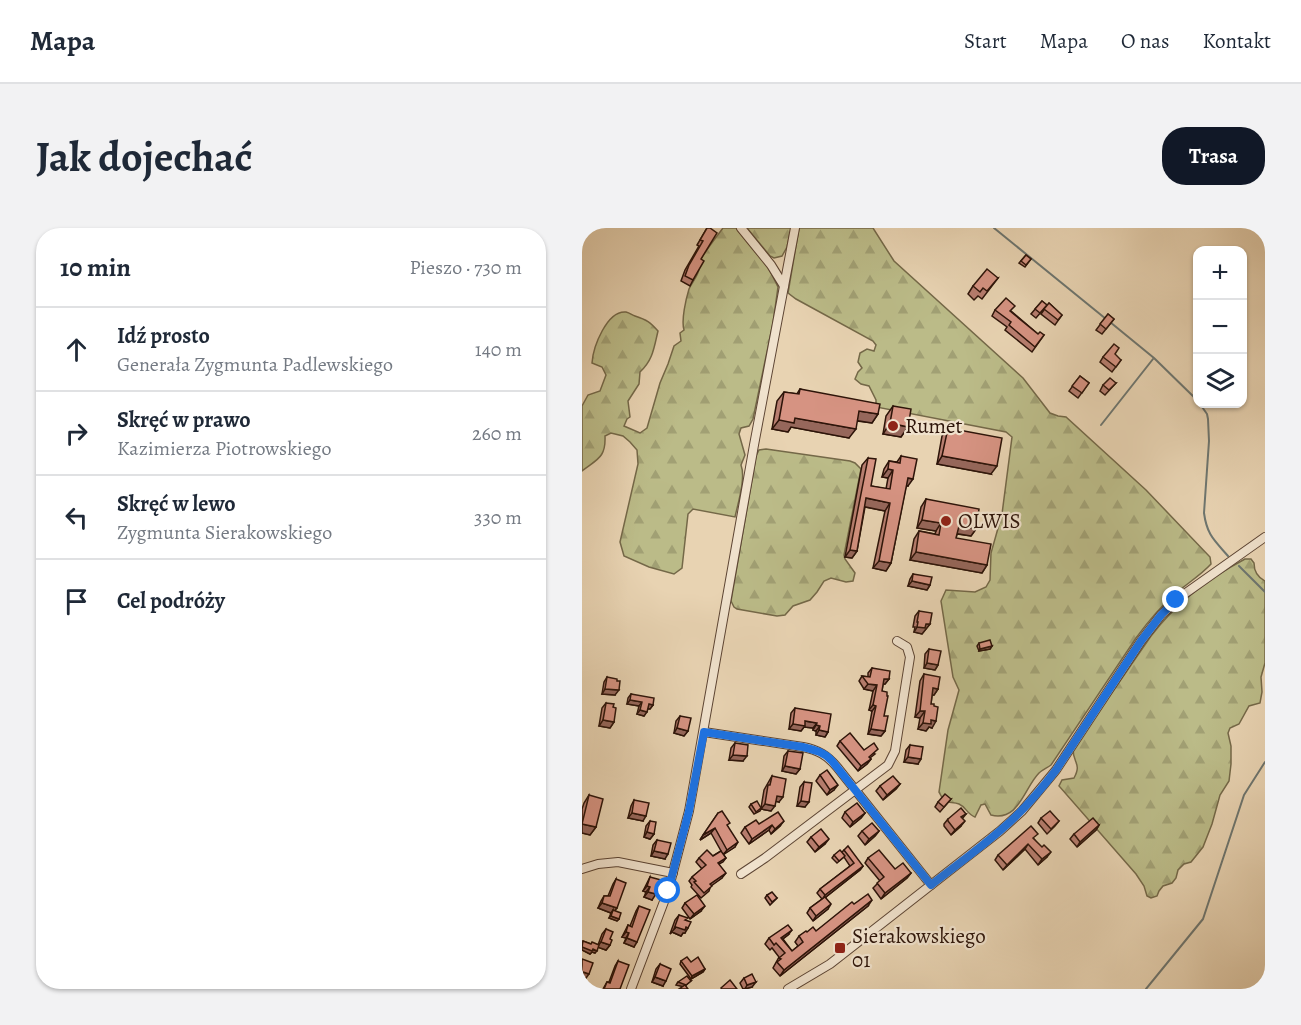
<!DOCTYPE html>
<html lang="pl">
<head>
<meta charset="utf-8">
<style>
  :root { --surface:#fff; --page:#f2f2f3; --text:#1f2937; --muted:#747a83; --line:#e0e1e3; --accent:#111827 }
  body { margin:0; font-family:Alegreya,serif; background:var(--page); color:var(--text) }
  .controls { position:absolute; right:18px; top:18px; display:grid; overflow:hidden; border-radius:12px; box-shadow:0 2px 4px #0004 }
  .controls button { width:54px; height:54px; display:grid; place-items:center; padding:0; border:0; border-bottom:2px solid var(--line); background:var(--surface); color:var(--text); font:30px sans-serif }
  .stop { position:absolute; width:18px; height:18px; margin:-14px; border:4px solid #1a73e8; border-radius:50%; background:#fff }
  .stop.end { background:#1a73e8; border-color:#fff; box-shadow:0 2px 6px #0008 }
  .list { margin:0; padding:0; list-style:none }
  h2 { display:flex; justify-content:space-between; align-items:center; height:78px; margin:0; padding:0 24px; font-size:26px }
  h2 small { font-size:20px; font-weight:400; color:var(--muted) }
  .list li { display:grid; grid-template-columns:39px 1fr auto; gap:18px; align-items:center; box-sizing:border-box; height:84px; padding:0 24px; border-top:2px solid var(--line) }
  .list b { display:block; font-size:22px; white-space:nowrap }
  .list p { margin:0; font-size:20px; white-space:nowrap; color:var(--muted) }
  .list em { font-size:20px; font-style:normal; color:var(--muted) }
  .icon { flex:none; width:33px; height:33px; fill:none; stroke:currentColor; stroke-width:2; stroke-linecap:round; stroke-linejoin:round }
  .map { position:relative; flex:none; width:683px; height:761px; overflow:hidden; border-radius:24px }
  header { display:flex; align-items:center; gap:36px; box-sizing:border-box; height:84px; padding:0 30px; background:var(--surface); border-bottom:2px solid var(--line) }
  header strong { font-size:28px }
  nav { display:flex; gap:33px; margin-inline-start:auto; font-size:21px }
  .intro { display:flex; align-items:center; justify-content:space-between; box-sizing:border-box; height:144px; padding:0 36px }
  h1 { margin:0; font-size:42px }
  .button { padding:15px 27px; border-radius:24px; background:var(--accent); color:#fff; font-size:21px; font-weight:700 }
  main { display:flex; gap:36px; padding:0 36px }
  aside { flex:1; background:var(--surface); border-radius:24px; box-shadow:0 2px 4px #0004 }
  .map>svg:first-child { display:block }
</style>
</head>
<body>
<header>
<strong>Mapa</strong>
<nav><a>Start</a><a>Mapa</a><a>O nas</a><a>Kontakt</a></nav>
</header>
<div class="intro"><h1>Jak dojechać</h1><a class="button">Trasa</a></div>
<main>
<aside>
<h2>10 min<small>Pieszo · 730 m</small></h2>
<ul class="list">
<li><svg class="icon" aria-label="ahead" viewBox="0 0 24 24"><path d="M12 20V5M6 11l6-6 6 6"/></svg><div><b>Idź prosto</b><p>Generała Zygmunta Padlewskiego</p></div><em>140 m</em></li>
<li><svg class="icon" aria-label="right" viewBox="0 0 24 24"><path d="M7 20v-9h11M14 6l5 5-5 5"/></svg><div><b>Skręć w prawo</b><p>Kazimierza Piotrowskiego</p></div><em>260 m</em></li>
<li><svg class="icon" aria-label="left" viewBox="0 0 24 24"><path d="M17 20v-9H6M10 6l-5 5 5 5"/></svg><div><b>Skręć w lewo</b><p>Zygmunta Sierakowskiego</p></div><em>330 m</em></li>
<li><svg class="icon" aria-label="arrive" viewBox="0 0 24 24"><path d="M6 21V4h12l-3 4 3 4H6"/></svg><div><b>Cel podróży</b></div></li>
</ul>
</aside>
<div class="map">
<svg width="683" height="761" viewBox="0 0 683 761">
  <defs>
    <pattern id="forest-firs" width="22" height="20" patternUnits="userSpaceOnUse" patternTransform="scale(1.5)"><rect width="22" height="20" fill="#bb8"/><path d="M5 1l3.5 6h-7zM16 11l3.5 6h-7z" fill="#a1a074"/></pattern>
  </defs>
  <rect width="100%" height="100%" fill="#e8d3b2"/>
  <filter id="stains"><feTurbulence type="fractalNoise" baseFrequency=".00333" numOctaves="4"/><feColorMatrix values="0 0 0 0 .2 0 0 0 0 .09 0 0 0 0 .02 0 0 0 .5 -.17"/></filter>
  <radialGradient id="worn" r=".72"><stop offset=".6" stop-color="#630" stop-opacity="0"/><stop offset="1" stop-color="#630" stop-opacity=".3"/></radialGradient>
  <g fill="url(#forest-firs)" stroke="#746848" stroke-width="1.5">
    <path d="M141,0H154L186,39L196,59L191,95L171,191L167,198L159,200L157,206L163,227L159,237C164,250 156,275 153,289L111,281L106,286L100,340L92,346L67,339L42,328L38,314L56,236L55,222L48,214L41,208L29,205L23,208C24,230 15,231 0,243V178L6,167L18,163L24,147L20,139L10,135C11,119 25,82 44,84C48,85 50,87 53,88C65,92 68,94 76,103C72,120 71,132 58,144L57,156L46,173L48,189L45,191L42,198L58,205L65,200L78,155L86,136L92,118L99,113L98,105L102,102C99,92 104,71 107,61C110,54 117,47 117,40C118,38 117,36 117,35C119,28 136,7 141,0Z"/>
    <path d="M165,0H209L205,19L200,28L192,30L188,28Z"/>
    <path d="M217,0H291L312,33L441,150L468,185L476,188L484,189L564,262L628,329L629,336C618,348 604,356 592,367C578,379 565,395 554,410L469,537C465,540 460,542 457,545C442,560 437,594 409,587L403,576L399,577L393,589C385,586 384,579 377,576C372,574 367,575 362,573L357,564L366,502L377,462L371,449L359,373L364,362L393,364L404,359L408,352L409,325L420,286L430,209L424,204L294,179V172L287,158L279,156L273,151L276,144L280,140L276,134L278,125L285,121L292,123L294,117L291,113L214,71L206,65Z"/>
    <path d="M184,221L268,233L273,235L279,241L262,327L263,331L273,345L271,353L264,354L249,350L242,353L235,364L228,372L211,378L203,387L195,388L155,381L152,379L149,373L174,228L177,222Z"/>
    <path d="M663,331H669L672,335C672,343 675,349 683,353V435L679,449L680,464L678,475L667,478L657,496L648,500L646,505L649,518V536L647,553L638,567L630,596L621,619L609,634L602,636L596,642L594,650L590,655L581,658L577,663L575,668L569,670L565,668L562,658L554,646L477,558L480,552L492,550C500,535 491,536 491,521L569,408C594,375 627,350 663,331Z"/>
  </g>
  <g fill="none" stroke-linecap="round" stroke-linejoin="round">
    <g stroke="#6d756f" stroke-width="2">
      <path d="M412,0L524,91"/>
      <path d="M528,94L572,130L616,173"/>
      <path d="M618,176L625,186L626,191L627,213L622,285C625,307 632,312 646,328"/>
      <path d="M519,197L571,131"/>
      <path d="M657,338L683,364"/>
      <path d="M564,761L621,691L662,567L683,534"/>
    </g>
    <g stroke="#5c4433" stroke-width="10">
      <g id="minor">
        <path d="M159,0L189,37L202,58"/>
        <path d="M122,504L221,519C236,522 245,527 255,539L349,657"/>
        <path d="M0,641L16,636L36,634L91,645"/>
        <path d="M159,646L183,630L306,537L313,523L328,429L325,419L315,413"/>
        <path d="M49,761L86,663L107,583L172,217L213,0"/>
        <path d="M206,761L248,736L418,603L440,583L474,542L559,413L579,387L601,367L683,309"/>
      </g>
    </g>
    <use href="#minor" stroke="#f0e2cd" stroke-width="8"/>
  </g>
  <g fill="#b87e70" stroke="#2d1409" stroke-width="1.5">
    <path d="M125,0L119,31L111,52L108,58L99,53L103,42L117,18L115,17Z"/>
    <path d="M444,27L449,31L443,39L437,35Z"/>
    <path d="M416,50L400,71L396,68L392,72L386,66L391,58Z"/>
    <path d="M460,73L465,77L454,90L449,86Z"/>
    <path d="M467,75L480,87L473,97L459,86Z"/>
    <path d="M413,82L429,83L456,106L462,107L450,124L423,102L425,99L410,88Z"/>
    <path d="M526,86L532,91L520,106L514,102Z"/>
    <path d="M521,129L539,132L530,144L518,134Z"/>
    <path d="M498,148L507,155L496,170L487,163Z"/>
    <path d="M534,155L523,167L518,163L521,157Z"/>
    <path d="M218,161L296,186L290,195L275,193L267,210L209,199L206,204L190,201L195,173L202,164L215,166Z"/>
    <path d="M311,178L326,199L319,209L301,206L304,188Z"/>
    <path d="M366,200L409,246L355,236L360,208Z"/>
    <path d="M319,228L326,258H324L309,335L304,343L291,340L303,283L283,279L275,323L270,330L263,329L280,237L286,230L289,258L304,261L306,250L300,249L302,241L307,233L315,234Z"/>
    <path d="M344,271L394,301L389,308L375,306L374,310L405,337L400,345L328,332L332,311L337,303L353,306L354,303L335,300L339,279Z"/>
    <path d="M331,346L348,357L345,362L326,358L328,351Z"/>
    <path d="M337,383L348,396L340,406L332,404L333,399H331L333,388Z"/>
    <path d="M397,415L410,418L408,421L397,423L395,418Z"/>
    <path d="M347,421L356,437L353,442L342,440L343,426Z"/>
    <path d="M290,440L307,451L303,456H301L300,463L303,503L299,508L286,506L290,483L287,482L291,463L282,461L277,453L280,448L286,449V445Z"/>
    <path d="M342,446L356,461L352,467H350L349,476L350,500L347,499L344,503L336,501L338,490L333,489L338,453Z"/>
    <path d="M25,449L33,467L20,466L22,454Z"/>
    <path d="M49,466L71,477L68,481H66L62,488L55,486L57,478L45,476L46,470Z"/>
    <path d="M24,475L32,494L28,500L17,498L20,480Z"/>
    <path d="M213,480L246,504L243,509L234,507V503L231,502V500L222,499L219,503L207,501L209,485Z"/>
    <path d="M98,488L106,503L102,508L92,505L94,493Z"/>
    <path d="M258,513L282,522L293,526L288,530L289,531L285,536L276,543L255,518Z"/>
    <path d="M153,515L161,533L147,532L149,520Z"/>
    <path d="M328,517L336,536L322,534L324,522Z"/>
    <path d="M206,523L218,541L214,546L200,543L202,528Z"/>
    <path d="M238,547L252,562L245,567L234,553Z"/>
    <path d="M190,548L197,574L194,573L189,583L179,581L178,583L172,586L167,579L169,576L179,580L182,562Z"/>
    <path d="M222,554L223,579L215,578L218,559Z"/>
    <path d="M318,556L314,561L301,572L294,563L298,558Z"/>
    <path d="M7,567L14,599L8,607L0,605V581L2,575Z"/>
    <path d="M369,571L358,584L353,579L356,574Z"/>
    <path d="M52,572L61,593L46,590L49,578Z"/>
    <path d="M263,584L283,585L279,590L268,599L260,590Z"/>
    <path d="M136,585L146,599L153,619L141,626L144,630L141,634L137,636L140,650L129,657L127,663L119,670L109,659L110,657L107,653L110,649L120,641L114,634L117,630L131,628L139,623L129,605L118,612Z"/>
    <path d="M384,586L380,591L379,598L369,607L362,598V596L366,591Z"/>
    <path d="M459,590L477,593L473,598L465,606L456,595Z"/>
    <path d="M68,593L72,606L68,611L62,609L64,598Z"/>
    <path d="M177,596L198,598L189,606L187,602L167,616L159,605L163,599Z"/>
    <path d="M517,597L514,602L495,619L488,611L492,606Z"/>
    <path d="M280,603H297L293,608L283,617L276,608Z"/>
    <path d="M229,609L243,616L233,624L225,614Z"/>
    <path d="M452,611L465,629L456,637L443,621L421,642L413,632L416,627Z"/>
    <path d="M75,612L83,631L69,628L71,617Z"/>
    <path d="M262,622L281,638L278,642L244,669L246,681L231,693L225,685L228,680L240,671L235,665L238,661L268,638L262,629L255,635L250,630L252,627L260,624Z"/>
    <path d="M286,630L313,641L329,645L325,650L299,671L291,660L298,653L283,635Z"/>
    <path d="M68,649L70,672L62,669L64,664L61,663Z"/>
    <path d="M34,651L33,683L37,691L35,693L27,690L29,685L16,680L19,673L22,668H26L31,656Z"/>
    <path d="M185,667L195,670L188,677L183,670Z"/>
    <path d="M103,675L119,683L108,691L100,680Z"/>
    <path d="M272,676L286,678L198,748L191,740L197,729L190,720L188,722L183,716L187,710L206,707L201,711L210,723L216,718L213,714L217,708L225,704L234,703Z"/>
    <path d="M57,678L52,719L42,715L44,710L40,709L46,697L48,698L54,683Z"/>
    <path d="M97,687L104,693L103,705H101L99,708L90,704L88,706L93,692Z"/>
    <path d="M24,701L28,711V717L24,722L16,719L13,725L10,724L8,726L0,722V714L1,713L9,716L16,717L20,706Z"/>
    <path d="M36,733L38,761H21L25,754H27L33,738Z"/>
    <path d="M99,733L109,734L123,741L121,744L109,751L98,736Z"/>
    <path d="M78,736L81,758L70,754L74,741Z"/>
    <path d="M162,750L170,759L161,761L158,755Z"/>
  </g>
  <g fill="#96675b" stroke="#2d1409" stroke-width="1.5">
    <path d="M277,183L296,186L290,195L271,192Z"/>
    <path d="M213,190L274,201L267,210L209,199L206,204L190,201L197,192Z"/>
    <path d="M308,195L326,199L319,209L301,206Z"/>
    <path d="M360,228L415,238L409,246L355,236Z"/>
    <path d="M306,241L311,242L306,250L300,249Z"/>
    <path d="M326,250L331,251L326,258L321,257Z"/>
    <path d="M284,270L308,275L303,283L279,278Z"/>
    <path d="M340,292L359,295L354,303L335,300Z"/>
    <path d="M377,298L394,301L389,308L371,305Z"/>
    <path d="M268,322L275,323L270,330L263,329Z"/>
    <path d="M334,324L405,337L400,345L328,332Z"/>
    <path d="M297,333L309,335L304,343L291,340Z"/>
    <path d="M330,353L348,357L345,362L326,358Z"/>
    <path d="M344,396H348L340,406L332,404L335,399Z"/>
    <path d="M410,418L408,421L397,423L398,421Z"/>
    <path d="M345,435L356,437L353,442L342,440Z"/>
    <path d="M302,451H307L303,456H299Z"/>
    <path d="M286,456L295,457L291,463L282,461Z"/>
    <path d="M351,460L356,461L352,467H347Z"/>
    <path d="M23,461L37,462L33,467L20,466Z"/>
    <path d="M48,472L60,474L57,478L45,476Z"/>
    <path d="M67,476L71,477L68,481L64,480Z"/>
    <path d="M291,477L294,478L290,483L287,482Z"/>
    <path d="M58,482L65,484L62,488L55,486Z"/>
    <path d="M338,483H343L338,490L333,489Z"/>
    <path d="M21,492L32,494L28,500L17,498Z"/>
    <path d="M349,492L354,493L350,500L347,499L344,503L336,501L341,495Z"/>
    <path d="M223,493L235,495L231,500L222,499L219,503L207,501L211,496Z"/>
    <path d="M234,497L238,498L234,503L231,502Z"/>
    <path d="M95,500L106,503L102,508L92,505Z"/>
    <path d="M289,501L303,503L299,508L286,506Z"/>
    <path d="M237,502L246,504L243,509L234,507Z"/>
    <path d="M151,527L165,528L161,533L147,532Z"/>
    <path d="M326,529L339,531L336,536L322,534Z"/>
    <path d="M289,531L285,536L276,543L279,538Z"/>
    <path d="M203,538L218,541L214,546L200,543Z"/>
    <path d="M318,556L314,561L301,572L305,567Z"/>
    <path d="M256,557L252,562L245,567L248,562Z"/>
    <path d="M195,568L201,569L197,574L191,573Z"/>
    <path d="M219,573L227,574L223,579L215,578Z"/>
    <path d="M183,576L193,578L189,583L179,581Z"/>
    <path d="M50,585L64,588L61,593L46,590Z"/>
    <path d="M283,585L279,590L268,599L271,594Z"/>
    <path d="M202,593L198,598L189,606L193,601Z"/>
    <path d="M383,593L379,598L369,607L373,602Z"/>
    <path d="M0,596L14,599L8,607L0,605Z"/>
    <path d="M190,597L187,602L167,616L170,611Z"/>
    <path d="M517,597L514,602L495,619L498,614Z"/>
    <path d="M133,600L129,605L118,612L121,607Z"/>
    <path d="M297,603L293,608L283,617L287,611Z"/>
    <path d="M65,604L72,606L68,611L62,609Z"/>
    <path d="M247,611L243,616L233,624L237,619Z"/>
    <path d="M156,614L153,619L141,627L145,622Z"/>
    <path d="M446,616L443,621L421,642L425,637Z"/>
    <path d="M72,623L86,626L83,631L69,628Z"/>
    <path d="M469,624L465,629L456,637L460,631Z"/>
    <path d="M281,638L278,642L240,672L243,667Z"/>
    <path d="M144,645L140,650L125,661L128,656Z"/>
    <path d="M329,645L325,650L299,671L303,665Z"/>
    <path d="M65,658L68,659L64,664L61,663Z"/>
    <path d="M66,664L74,666L70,672L62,669Z"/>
    <path d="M290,672L286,678L198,748L202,742Z"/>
    <path d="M20,675L35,680L31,685V682L29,685L16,680Z"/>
    <path d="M249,676L246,681L231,693L234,688Z"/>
    <path d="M123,678L119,683L108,691L112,686Z"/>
    <path d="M29,688L37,691L35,693L27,690Z"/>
    <path d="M94,699H104L106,700L103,705H101L99,708L90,704L88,706Z"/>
    <path d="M210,702L206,707L195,715L199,710Z"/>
    <path d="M44,704L47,705L44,710L40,709Z"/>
    <path d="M45,710L55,714L52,719L42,715Z"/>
    <path d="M19,714L28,717L24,722L15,719Z"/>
    <path d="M0,719L15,723L13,725L10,724L8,726L0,722Z"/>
    <path d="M123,741L121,744L109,751L110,748Z"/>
    <path d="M1,744L7,746L2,753L0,752Z"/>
    <path d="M73,749L84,753L81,758L70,754Z"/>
    <path d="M109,753L102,759L94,757L96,754Z"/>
    <path d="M174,754L170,759L163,761L165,757Z"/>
  </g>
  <g fill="#d69382" stroke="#2d1409" stroke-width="1.5">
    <path d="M125,0H128L135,5L119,31L122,33L111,52L103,48L107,37L121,13L118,12Z"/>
    <path d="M444,27L449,31L444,37L439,33Z"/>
    <path d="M405,41L416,50L405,63L401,60L398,64L391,58Z"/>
    <path d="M424,70L433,78L428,83L456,106L458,104L462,107L453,119L427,97L429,94L413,82Z"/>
    <path d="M460,73L465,77L458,85L453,81Z"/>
    <path d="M467,75L480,87L476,92L462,81Z"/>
    <path d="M526,86L532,91L524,101L518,96Z"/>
    <path d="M532,116L537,120L533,126L539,132L534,139L521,129Z"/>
    <path d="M498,148L507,155L500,165L490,158Z"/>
    <path d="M528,150L534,155L527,162L521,157Z"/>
    <path d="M218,161L298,176L296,186L277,183L274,201L213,190L212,195L197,192L202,164L217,166Z"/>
    <path d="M311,178L329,181L326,199L308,195Z"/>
    <path d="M366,200L420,210L415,238L360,228Z"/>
    <path d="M319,228L335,231L331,251L326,250L309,335L297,333L308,275L284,270L275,323L268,322L286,230L294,231L289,258L308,261L311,242L306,241L307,233L318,235Z"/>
    <path d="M344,271L397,281L394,301L377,298L374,310L409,316L405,337L334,324L337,303L357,307L359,295L340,292Z"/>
    <path d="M331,346L350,349L348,357L330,353Z"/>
    <path d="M337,383L350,385L348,396H344L343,400L335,399L336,394H335Z"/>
    <path d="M408,412L410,418L398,421L397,415Z"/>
    <path d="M347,421L359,423L356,437L345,435Z"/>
    <path d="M290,440L308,443L307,451H302L300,463L305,464V468H306L302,488H306L303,503L289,501L294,478L291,477L295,457L286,456L280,448L288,449Z"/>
    <path d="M342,446L358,449L356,461L351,460L349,476H352V478L356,479L354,493L349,492V496L341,495L343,483H338Z"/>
    <path d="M25,449L35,451V453H38L37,462L23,461Z"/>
    <path d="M49,466L72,470L71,477L67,476L65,484L58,482L60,474L48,472Z"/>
    <path d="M24,475L32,476L31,479L34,480L32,494L21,492Z"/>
    <path d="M213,480L249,486L246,504L237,502L238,498L234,497L235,495L223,493V498L211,496Z"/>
    <path d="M98,488L109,490L106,503L95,500Z"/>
    <path d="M268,505L282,522L292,515L296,521L287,529L289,531L279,538L258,513Z"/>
    <path d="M153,515L166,517L165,528L151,527Z"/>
    <path d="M328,517L341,519L339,531L326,529Z"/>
    <path d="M206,523L221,525L218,541L203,538Z"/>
    <path d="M245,542L256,557L248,562L238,547Z"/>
    <path d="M190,548L204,551L201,569L195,568L193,578L183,576L186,557H188Z"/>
    <path d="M311,548L318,556L305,567L298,558Z"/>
    <path d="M222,554L230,555L227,574L219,573Z"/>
    <path d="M363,566L369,571L362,579L356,574Z"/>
    <path d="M7,567L21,571L14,599L0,596Z"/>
    <path d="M52,572L67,575L64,588L50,585Z"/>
    <path d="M175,573L179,580L174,584L169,576Z"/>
    <path d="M275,575L283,585L271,594L263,584Z"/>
    <path d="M379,580L384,586L379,589L383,593L373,602L366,593V591Z"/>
    <path d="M140,583L148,595L145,597L156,614L145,622L133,600L121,607L136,585Z"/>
    <path d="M468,583L477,593L469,601L459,590Z"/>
    <path d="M196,584L202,593L193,601L190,597L170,611L163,599L174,592L177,596Z"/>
    <path d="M511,590L517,597L498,614L492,606Z"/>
    <path d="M68,593L74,594L72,606L65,604Z"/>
    <path d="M290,595L297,603L287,611L280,603Z"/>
    <path d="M449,598L456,606L451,610L460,619L462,617L469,624L460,631L446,616L425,637L416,627Z"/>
    <path d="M239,601L247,611L237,619L229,609Z"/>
    <path d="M75,612L89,615L86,626L72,623Z"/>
    <path d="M266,618L281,638L243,667L238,661L272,635L262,622Z"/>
    <path d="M125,622L131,628L139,623L144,630L136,635L144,645L128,656L130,658L122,665L112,654L114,653L110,649L124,637L117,630Z"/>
    <path d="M258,622L263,628L257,633L252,627Z"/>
    <path d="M297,622L313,641L321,635L329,645L303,665L295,655L302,649L286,630Z"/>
    <path d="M68,649L79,652L74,666L66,664L68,659L65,658Z"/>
    <path d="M34,651L44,655L35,680L20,675L22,668H28Z"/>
    <path d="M190,664L195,670L190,674L185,667Z"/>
    <path d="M286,666L290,672L202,742L195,734L199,731L197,730L203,725L194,715L192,717L187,710L206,697L210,702L199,710L210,723L221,714L217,708L224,703L225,704L231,699L234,703L270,674L272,676Z"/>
    <path d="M115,667L123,678L112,686L103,675Z"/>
    <path d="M243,669L249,676L234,688L228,680Z"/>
    <path d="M57,678L68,682L55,714L45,710L47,705L44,704L46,697L50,699Z"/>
    <path d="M31,682L39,685L37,691L29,688Z"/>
    <path d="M97,687L106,690L103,692L109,694L106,700L104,699L103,702L94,699L92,701Z"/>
    <path d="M24,701L31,704L28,711L30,712L28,717L19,714Z"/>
    <path d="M1,713L9,716L10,714L17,717L15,723L11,721L10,723L0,719Z"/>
    <path d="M105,729L109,734L116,729L123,741L110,748L99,733Z"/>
    <path d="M0,731L11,735L7,746L1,744L0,746Z"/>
    <path d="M36,733L47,737L38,761H22L25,754L28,755Z"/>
    <path d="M78,736L89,741L84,753L73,749Z"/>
    <path d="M170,746L174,754L165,757L162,750Z"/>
    <path d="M105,748L109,753L104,757L96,754Z"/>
    <path d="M148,752L155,761H140L139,760Z"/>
    <path d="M103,757L106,761H97Z"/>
  </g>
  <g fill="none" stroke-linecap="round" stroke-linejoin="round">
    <path stroke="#1a73e8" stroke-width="8" d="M86,663L107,583L122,504L221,519C233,522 242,524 250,533L349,657C372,639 397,621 420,601C440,584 458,563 474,542L559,413L579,387L594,372"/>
  </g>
  <g fill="#8f2418" stroke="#f0e2cd" stroke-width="2">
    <circle cx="311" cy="198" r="6"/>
    <circle cx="364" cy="293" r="6"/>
    <rect x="252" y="714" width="12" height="12" rx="3"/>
  </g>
  <g text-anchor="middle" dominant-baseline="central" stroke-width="4.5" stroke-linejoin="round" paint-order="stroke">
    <g font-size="21" fill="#2d1409" stroke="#f0e2cd" text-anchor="start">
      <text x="323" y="198">Rumet</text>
      <text x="376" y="293">OLWIS</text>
      <text x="270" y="708">Sierakowskiego<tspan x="270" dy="24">01</tspan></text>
    </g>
  </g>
  <rect width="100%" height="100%" filter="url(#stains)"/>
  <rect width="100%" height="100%" fill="url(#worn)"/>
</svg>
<div class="controls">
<button>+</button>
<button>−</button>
<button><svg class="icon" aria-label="layers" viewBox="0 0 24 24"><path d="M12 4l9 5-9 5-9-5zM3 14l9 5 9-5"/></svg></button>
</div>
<div class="stop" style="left:86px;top:663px"></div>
<div class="stop end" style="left:594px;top:372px"></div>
</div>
</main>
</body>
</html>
